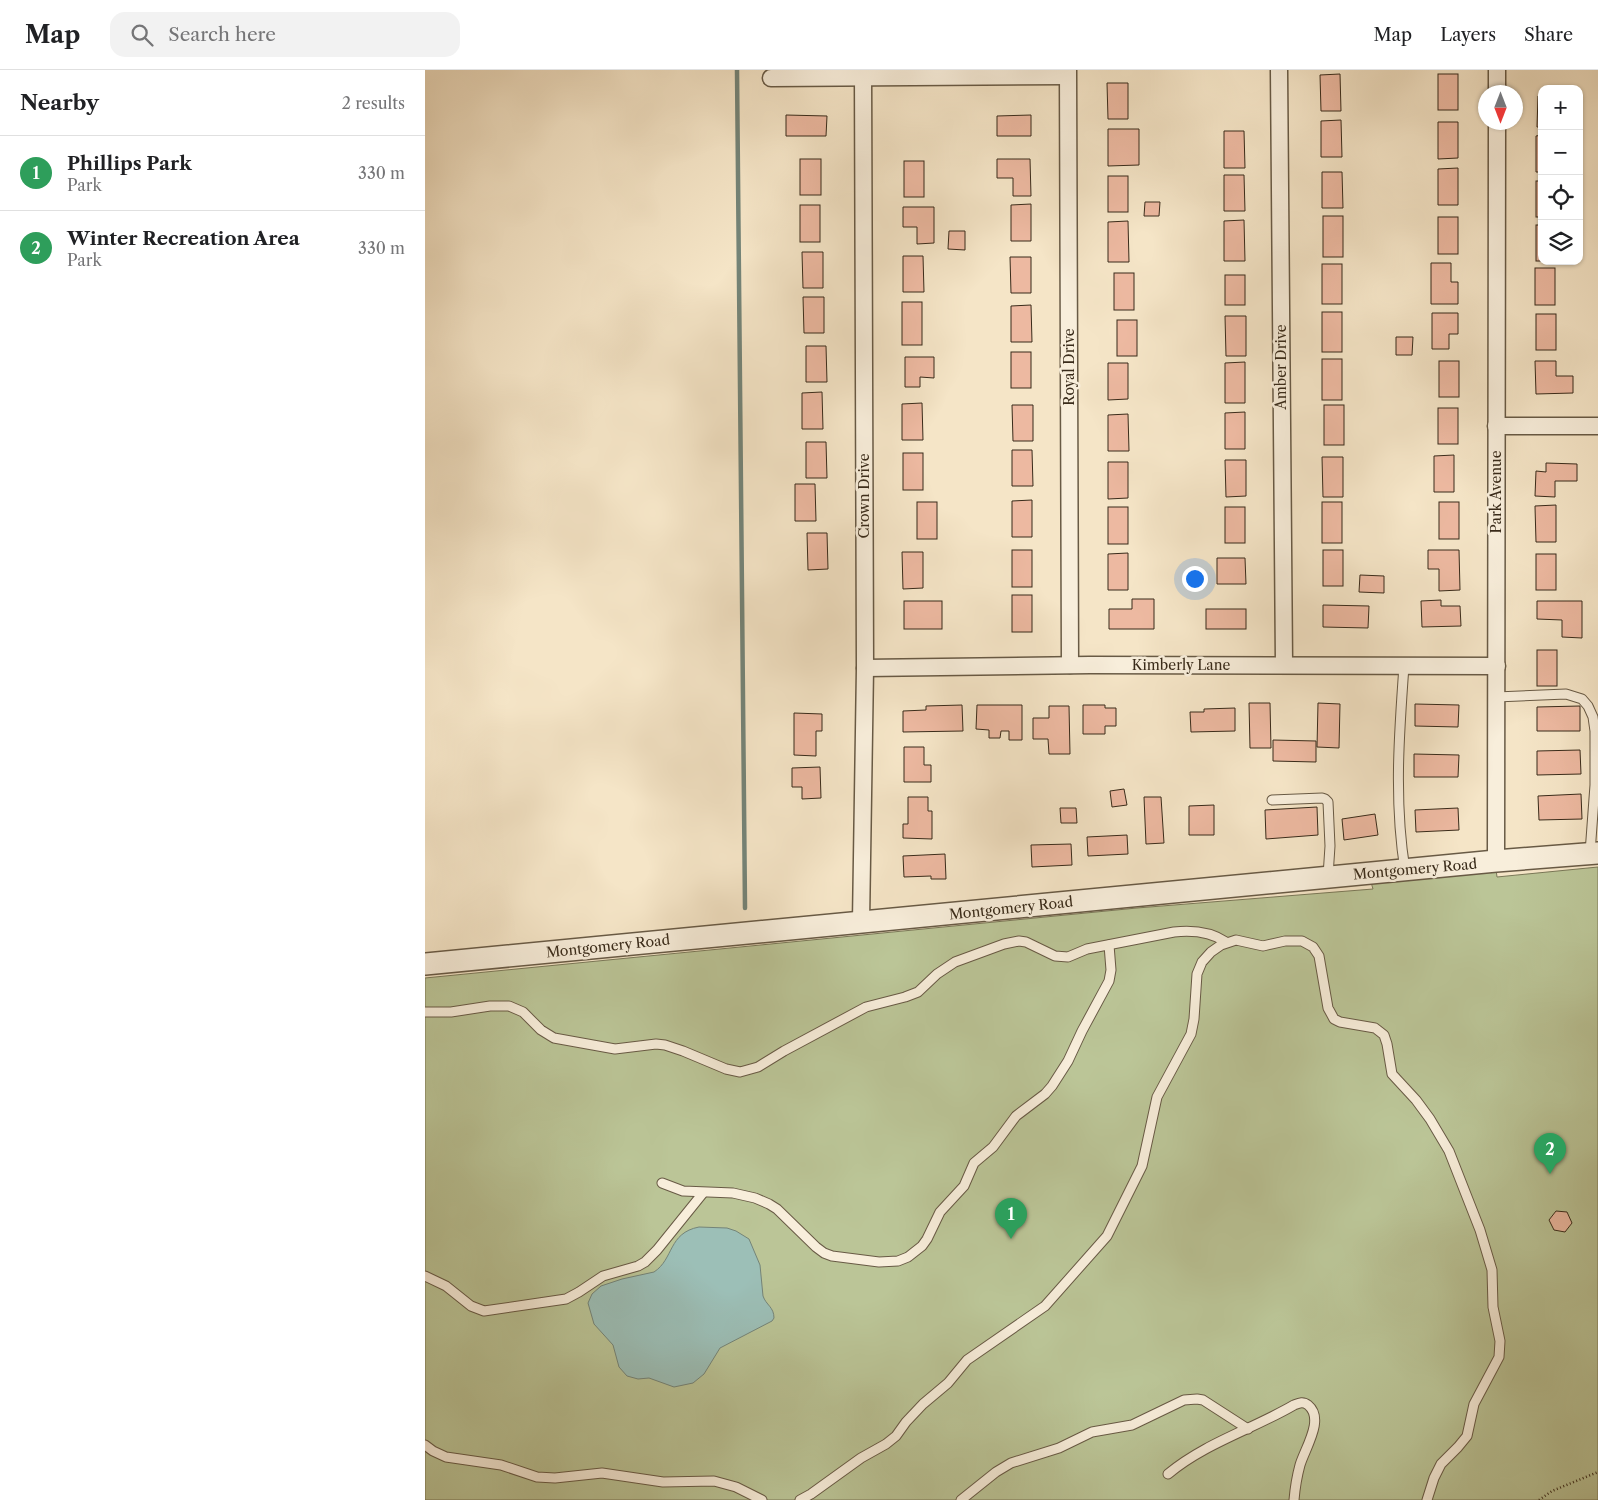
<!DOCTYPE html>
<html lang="en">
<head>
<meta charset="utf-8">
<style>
  :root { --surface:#fff; --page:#f2f2f2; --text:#202124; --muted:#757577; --line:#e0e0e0; --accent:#db2777 }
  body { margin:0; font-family:"Libre Caslon Text",serif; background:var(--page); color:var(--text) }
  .controls { position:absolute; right:15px; top:15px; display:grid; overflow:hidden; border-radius:10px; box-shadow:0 1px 4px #0004 }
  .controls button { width:45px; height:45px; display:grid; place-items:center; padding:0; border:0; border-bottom:1px solid var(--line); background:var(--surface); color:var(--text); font:25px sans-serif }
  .compass { position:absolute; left:1053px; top:15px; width:45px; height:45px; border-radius:50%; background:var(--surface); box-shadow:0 1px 4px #0004; rotate:180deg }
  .you { position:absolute; left:769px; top:508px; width:18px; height:18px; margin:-12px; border:4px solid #fff; border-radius:50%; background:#1a73e8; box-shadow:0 0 0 8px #1a73e833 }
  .badge { display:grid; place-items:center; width:32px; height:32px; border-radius:50%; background:var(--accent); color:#fff; font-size:16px; font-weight:700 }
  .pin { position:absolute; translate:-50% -41px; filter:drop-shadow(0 1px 2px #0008) }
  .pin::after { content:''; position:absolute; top:26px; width:18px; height:15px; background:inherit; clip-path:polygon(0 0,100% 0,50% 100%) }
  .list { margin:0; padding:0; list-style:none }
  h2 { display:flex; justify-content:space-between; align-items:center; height:65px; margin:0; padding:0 20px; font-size:21px }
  h2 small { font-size:16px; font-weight:400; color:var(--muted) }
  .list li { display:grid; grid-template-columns:32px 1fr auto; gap:15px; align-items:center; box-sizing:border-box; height:75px; padding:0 20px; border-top:1px solid var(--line) }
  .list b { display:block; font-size:19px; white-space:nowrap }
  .list p { margin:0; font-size:16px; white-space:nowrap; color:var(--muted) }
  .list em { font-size:16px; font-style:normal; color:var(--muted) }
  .icon { flex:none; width:28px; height:28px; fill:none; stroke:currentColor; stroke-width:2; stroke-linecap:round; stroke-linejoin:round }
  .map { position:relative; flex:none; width:1173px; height:1430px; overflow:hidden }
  header { display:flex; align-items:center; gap:30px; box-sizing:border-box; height:70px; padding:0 25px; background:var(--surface); border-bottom:1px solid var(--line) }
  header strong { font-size:24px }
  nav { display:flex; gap:28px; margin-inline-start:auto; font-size:18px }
  .search { width:350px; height:45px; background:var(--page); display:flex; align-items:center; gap:12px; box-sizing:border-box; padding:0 18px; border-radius:15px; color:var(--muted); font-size:19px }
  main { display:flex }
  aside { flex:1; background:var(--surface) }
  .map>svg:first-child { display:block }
</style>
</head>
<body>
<header>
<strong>Map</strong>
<div class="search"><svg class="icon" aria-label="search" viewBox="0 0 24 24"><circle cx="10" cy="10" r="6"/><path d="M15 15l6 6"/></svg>Search here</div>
<nav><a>Map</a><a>Layers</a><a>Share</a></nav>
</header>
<main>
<aside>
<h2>Nearby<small>2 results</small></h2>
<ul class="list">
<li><span class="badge" style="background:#2e9e5b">1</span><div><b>Phillips Park</b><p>Park</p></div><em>330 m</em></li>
<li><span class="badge" style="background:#2e9e5b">2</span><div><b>Winter Recreation Area</b><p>Park</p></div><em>330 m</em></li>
</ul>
</aside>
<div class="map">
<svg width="1173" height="1430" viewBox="0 0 1173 1430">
  <rect width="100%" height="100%" fill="#f5e5c7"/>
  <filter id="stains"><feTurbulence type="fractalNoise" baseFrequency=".004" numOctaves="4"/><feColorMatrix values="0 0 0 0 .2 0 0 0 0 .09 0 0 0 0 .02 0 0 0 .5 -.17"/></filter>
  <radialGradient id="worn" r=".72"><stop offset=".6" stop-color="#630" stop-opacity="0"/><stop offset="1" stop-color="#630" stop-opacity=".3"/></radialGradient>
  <path fill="#bbc597" stroke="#7a7858" d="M1070,791L1072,807L1173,797V1430H0V908L712,838L948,819L945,809Z"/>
  <path fill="#9cbfb7" stroke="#748478" d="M274,1157L302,1158L311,1161L324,1169L335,1195L338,1226C341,1235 349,1237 349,1248L347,1251L295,1278L279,1304L268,1313L249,1317L224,1308L213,1309L202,1306L194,1297L188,1275L169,1254L163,1233L167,1224L176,1216L197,1209L229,1202C249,1189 243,1163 274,1157Z"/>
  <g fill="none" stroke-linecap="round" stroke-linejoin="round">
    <path stroke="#748478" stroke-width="4.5" d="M312,0L320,838"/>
  </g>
  <g fill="#edb9a1" stroke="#392b1a">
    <path d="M915,4L916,41H896L895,5Z"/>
    <rect x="1013" y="4" width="20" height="36"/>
    <path d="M682,13H703V49H683Z"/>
    <path d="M1113,26H1117V57H1112Z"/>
    <path d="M361,45L402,46L401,66H361Z"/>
    <path d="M606,45V66H572V46Z"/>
    <path d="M916,50L917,87H896V51Z"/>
    <path d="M1013,52H1033V88L1013,89Z"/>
    <path d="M683,59H714V95L683,96Z"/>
    <path d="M799,61H819L820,98H799Z"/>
    <path d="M1117,65V102H1111V66Z"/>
    <rect x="375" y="89" width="21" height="36"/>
    <path d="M572,89H605L606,126H588V108H572Z"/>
    <rect x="479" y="91" width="20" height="36"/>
    <path d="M1033,98V135H1013V99Z"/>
    <path d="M897,102H917L918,138H897Z"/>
    <path d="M799,105H819L820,141H799Z"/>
    <rect x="683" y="106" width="20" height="36"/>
    <rect x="1111" y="111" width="6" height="36"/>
    <path d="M720,132H735L734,146H719Z"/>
    <path d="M606,134V171H586V135Z"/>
    <rect x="375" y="135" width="20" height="37"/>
    <path d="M478,137H509V173L492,174V157H478Z"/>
    <rect x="898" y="146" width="20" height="41"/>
    <rect x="1013" y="147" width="20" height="37"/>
    <path d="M819,150L820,191H799V151Z"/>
    <path d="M703,151L704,192H683V152Z"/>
    <rect x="1111" y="155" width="6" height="36"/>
    <path d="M524,161H540V180L523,179Z"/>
    <path d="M377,182H398V218H378Z"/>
    <path d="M478,186H498L499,222H478Z"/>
    <path d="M585,187H606V223H586Z"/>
    <path d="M1006,193H1026V212H1033V234H1006Z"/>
    <rect x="897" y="194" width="20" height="40"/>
    <rect x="1110" y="198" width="20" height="37"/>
    <rect x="689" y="203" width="20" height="37"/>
    <rect x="800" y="205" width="20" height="30"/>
    <path d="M378,227H399V263H379Z"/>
    <rect x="477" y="232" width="20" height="43"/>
    <path d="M606,235L607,272H586V236Z"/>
    <rect x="897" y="242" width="20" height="40"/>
    <path d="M1007,243H1033V264H1024V279H1007Z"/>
    <rect x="1111" y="244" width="20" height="36"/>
    <path d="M800,246H821V286H801Z"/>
    <rect x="692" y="250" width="20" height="36"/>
    <path d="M971,267H988L987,285H971Z"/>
    <path d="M381,276H401L402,312H381Z"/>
    <rect x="586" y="282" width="20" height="36"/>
    <path d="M480,287H509V308L495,307V317H480Z"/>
    <rect x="897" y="289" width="20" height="41"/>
    <rect x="1014" y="291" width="20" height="36"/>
    <path d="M1110,291H1131V306H1148V323L1111,324Z"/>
    <path d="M820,292V333H800V293Z"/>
    <path d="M683,293H703V329L683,330Z"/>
    <path d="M397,322L398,359H377V323Z"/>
    <path d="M497,333L498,370H477V334Z"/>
    <path d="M587,335H608V371H588Z"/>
    <rect x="899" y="335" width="20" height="40"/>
    <rect x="1013" y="338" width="20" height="36"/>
    <path d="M820,342V379H800V343Z"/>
    <path d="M703,344L704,381H683V345Z"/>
    <path d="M381,372H401L402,408H381Z"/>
    <path d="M587,380H607L608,416H587Z"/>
    <rect x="478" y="383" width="20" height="37"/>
    <path d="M1029,385V422H1009V386Z"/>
    <path d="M897,387H918V427H898Z"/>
    <path d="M800,390H821V426L801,427Z"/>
    <path d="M683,392H703V428L683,429Z"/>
    <path d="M1121,393L1152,394V411H1130V427L1110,426L1111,401L1121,402Z"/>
    <path d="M370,414H390L391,451H370Z"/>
    <path d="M607,430V467H587V431Z"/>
    <rect x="492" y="432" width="20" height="37"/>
    <rect x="897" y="432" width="20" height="41"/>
    <rect x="1014" y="432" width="20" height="37"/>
    <path d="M1131,435V472H1111L1110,436Z"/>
    <rect x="683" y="437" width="20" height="37"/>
    <rect x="800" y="437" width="20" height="36"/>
    <path d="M382,463H402L403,499L383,500Z"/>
    <rect x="587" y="480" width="20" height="37"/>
    <rect x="898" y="480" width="20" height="36"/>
    <path d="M1003,480H1034L1035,520L1014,521V499H1003Z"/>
    <path d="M477,482H498V518L478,519Z"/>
    <path d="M703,483V520H683V484Z"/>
    <rect x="1111" y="484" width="20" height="36"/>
    <path d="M792,488H820L821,514H792Z"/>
    <path d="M935,505L959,506V523L934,522Z"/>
    <rect x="587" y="525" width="20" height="37"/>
    <path d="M707,529H729V559H684V539H707Z"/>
    <path d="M1016,530V536H1035L1036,556L997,557L996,531Z"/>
    <rect x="479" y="531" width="38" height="28"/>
    <path d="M1112,531H1157V568L1137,567V550L1112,549Z"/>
    <path d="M898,535L944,536L943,558L898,557Z"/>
    <rect x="781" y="539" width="40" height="20"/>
    <rect x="1112" y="580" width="20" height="36"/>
    <path d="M824,633H845L846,678H825Z"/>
    <path d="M893,633L915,634L914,678L892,677Z"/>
    <path d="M990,634L1034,635L1033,657L990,656Z"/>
    <path d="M537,635L538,661L478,662V641L501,640V636Z"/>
    <path d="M552,635H597V670H584V661H576L575,668H564V660L551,659Z"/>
    <path d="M658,635H680V638H691V656H680V664H658Z"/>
    <path d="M624,636H644L645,684H624L623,669H608V648H624Z"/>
    <path d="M1155,636V661H1112V637Z"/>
    <path d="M810,638V661L766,662L765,642H779V639Z"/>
    <path d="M369,643L397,644V661H391V686L369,685Z"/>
    <path d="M848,670L891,671V692L848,691Z"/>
    <path d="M479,677H499V695H506V712H479Z"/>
    <path d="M1155,680L1156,704L1112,705V681Z"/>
    <path d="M989,684L1034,685L1033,707H989Z"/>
    <path d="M395,697L396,728L377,729V717H367V698Z"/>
    <path d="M699,719L702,735L687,737L685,721Z"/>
    <path d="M1156,724L1157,749L1114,750L1113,726Z"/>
    <path d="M483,727H503V741H507V769L478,768V754H483Z"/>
    <path d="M719,727H736L739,773L721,774Z"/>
    <path d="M789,735V765H764V736Z"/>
    <path d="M892,737L893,765L841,769L840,740Z"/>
    <path d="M635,738H651L652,753H636Z"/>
    <path d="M1033,738L1034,760L991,762L990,740Z"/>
    <path d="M950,744L953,765L919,770L917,749Z"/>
    <path d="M702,765L703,784L663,786L662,767Z"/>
    <path d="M646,774L647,795L607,797L606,775Z"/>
    <path d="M520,784L521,809H506V806L479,807L478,786Z"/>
    <path d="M1131,1141L1142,1142L1147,1153L1140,1162L1129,1160L1124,1150Z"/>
  </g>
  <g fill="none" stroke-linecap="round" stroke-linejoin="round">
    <g stroke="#685a45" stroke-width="11">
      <g id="service">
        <path d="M979,596C974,664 969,732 980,800"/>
        <path d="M1071,627L1141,624L1157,629L1163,636L1168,647L1170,661V715L1165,783"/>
        <path d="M847,730L897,728L900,729L903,732L905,776L903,806"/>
        <path d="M0,942H26L65,936H84L98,942L116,960L129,968L190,979L231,974L240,975L258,981L301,999L315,1002L333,997L359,981L441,937L480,927L493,922L512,904L530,892L579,874L594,871L601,872L630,886L643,887L662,879L749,862C767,860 786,862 801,872"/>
        <path d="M237,1113L258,1121L308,1123L330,1128L344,1134L352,1139L391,1177L399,1183L407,1186L454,1192L473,1191L483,1187L497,1176L502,1169L515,1142L539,1116L549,1093L568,1077L591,1046L620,1024L627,1016L643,991L657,961L684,911L686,900L684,875"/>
        <path d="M0,1206L21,1216L46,1236L59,1241L141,1229L154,1222L178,1206L213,1196L220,1192L232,1180L278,1123"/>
        <path d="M0,1375L8,1381L21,1387L76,1395L112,1407L130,1408L177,1403L238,1412L289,1411L311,1417L337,1430"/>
        <path d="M743,1404C780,1373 828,1359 869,1335C874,1333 878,1331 883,1335C900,1349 880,1378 875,1395C872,1406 870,1418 869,1430"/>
        <path d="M375,1430L386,1424L436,1388L461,1374L471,1366L481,1352L498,1334L523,1313L542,1290L620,1236L682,1166L717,1096L732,1027L766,964L769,949L772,904L777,892L786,882L796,875L811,870L838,876L860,871H877L888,877L894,886L903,938L909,949L915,952L950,958L959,965L962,974L967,1004L991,1030L1005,1049L1024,1081L1055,1160L1067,1200L1068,1237L1075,1271L1074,1287L1049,1334L1042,1366L1033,1377L1016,1394L1009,1408L1002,1430"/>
        <path d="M536,1430L571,1402L586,1393L634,1378L667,1362L707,1355L759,1330L772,1329L778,1330L823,1359"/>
      </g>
    </g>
    <g stroke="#685a45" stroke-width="19">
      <g id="minor">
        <path d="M643,0L645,595"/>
        <path d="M854,0L859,594"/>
        <path d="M346,8L642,6"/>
        <path d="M1072,22V0"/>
        <path d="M1071,356H1173"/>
        <path d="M440,598L665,595L1072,596"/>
        <path d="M1071,791L1072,52"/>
        <path d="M436,852L440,598L438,0"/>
      </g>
    </g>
    <g stroke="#685a45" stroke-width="24">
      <path id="tertiary" d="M0,894L1071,791L1173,783"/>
    </g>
    <path stroke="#392b1a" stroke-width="2.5" stroke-dasharray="1 2.5" stroke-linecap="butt" d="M1114,1430L1127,1421L1173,1402"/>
    <use href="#service" stroke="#f8eedb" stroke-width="9"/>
    <use href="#minor" stroke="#f8eedb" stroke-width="16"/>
    <use href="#tertiary" stroke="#f8eedb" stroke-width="21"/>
  </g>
  <g text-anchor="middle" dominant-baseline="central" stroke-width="5" stroke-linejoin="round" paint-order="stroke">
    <g font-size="14" fill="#392b1a" stroke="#f8eedb">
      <text transform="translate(644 297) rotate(-90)">Royal Drive</text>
      <text transform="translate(856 297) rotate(-90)">Amber Drive</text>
      <text transform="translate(1071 422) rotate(-90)">Park Avenue</text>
      <text transform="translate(439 426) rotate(-90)">Crown Drive</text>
      <text x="756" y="595">Kimberly Lane</text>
      <text transform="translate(990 799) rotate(-5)">Montgomery Road</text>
      <text transform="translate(586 838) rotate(-6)">Montgomery Road</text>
      <text transform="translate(183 876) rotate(-6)">Montgomery Road</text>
    </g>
  </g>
  <rect width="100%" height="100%" filter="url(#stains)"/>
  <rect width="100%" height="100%" fill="url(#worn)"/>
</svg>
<div class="controls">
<button>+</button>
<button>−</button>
<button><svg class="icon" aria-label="locate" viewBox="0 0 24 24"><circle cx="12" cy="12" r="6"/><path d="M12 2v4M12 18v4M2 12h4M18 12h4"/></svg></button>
<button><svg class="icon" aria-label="layers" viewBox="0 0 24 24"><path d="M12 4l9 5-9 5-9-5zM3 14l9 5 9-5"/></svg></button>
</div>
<svg class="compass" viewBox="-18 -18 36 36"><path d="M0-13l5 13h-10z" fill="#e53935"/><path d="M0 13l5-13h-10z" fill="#757577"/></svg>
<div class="you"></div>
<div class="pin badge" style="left:586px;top:1169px;background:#2e9e5b">1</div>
<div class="pin badge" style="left:1125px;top:1104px;background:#2e9e5b">2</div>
</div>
</main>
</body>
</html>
